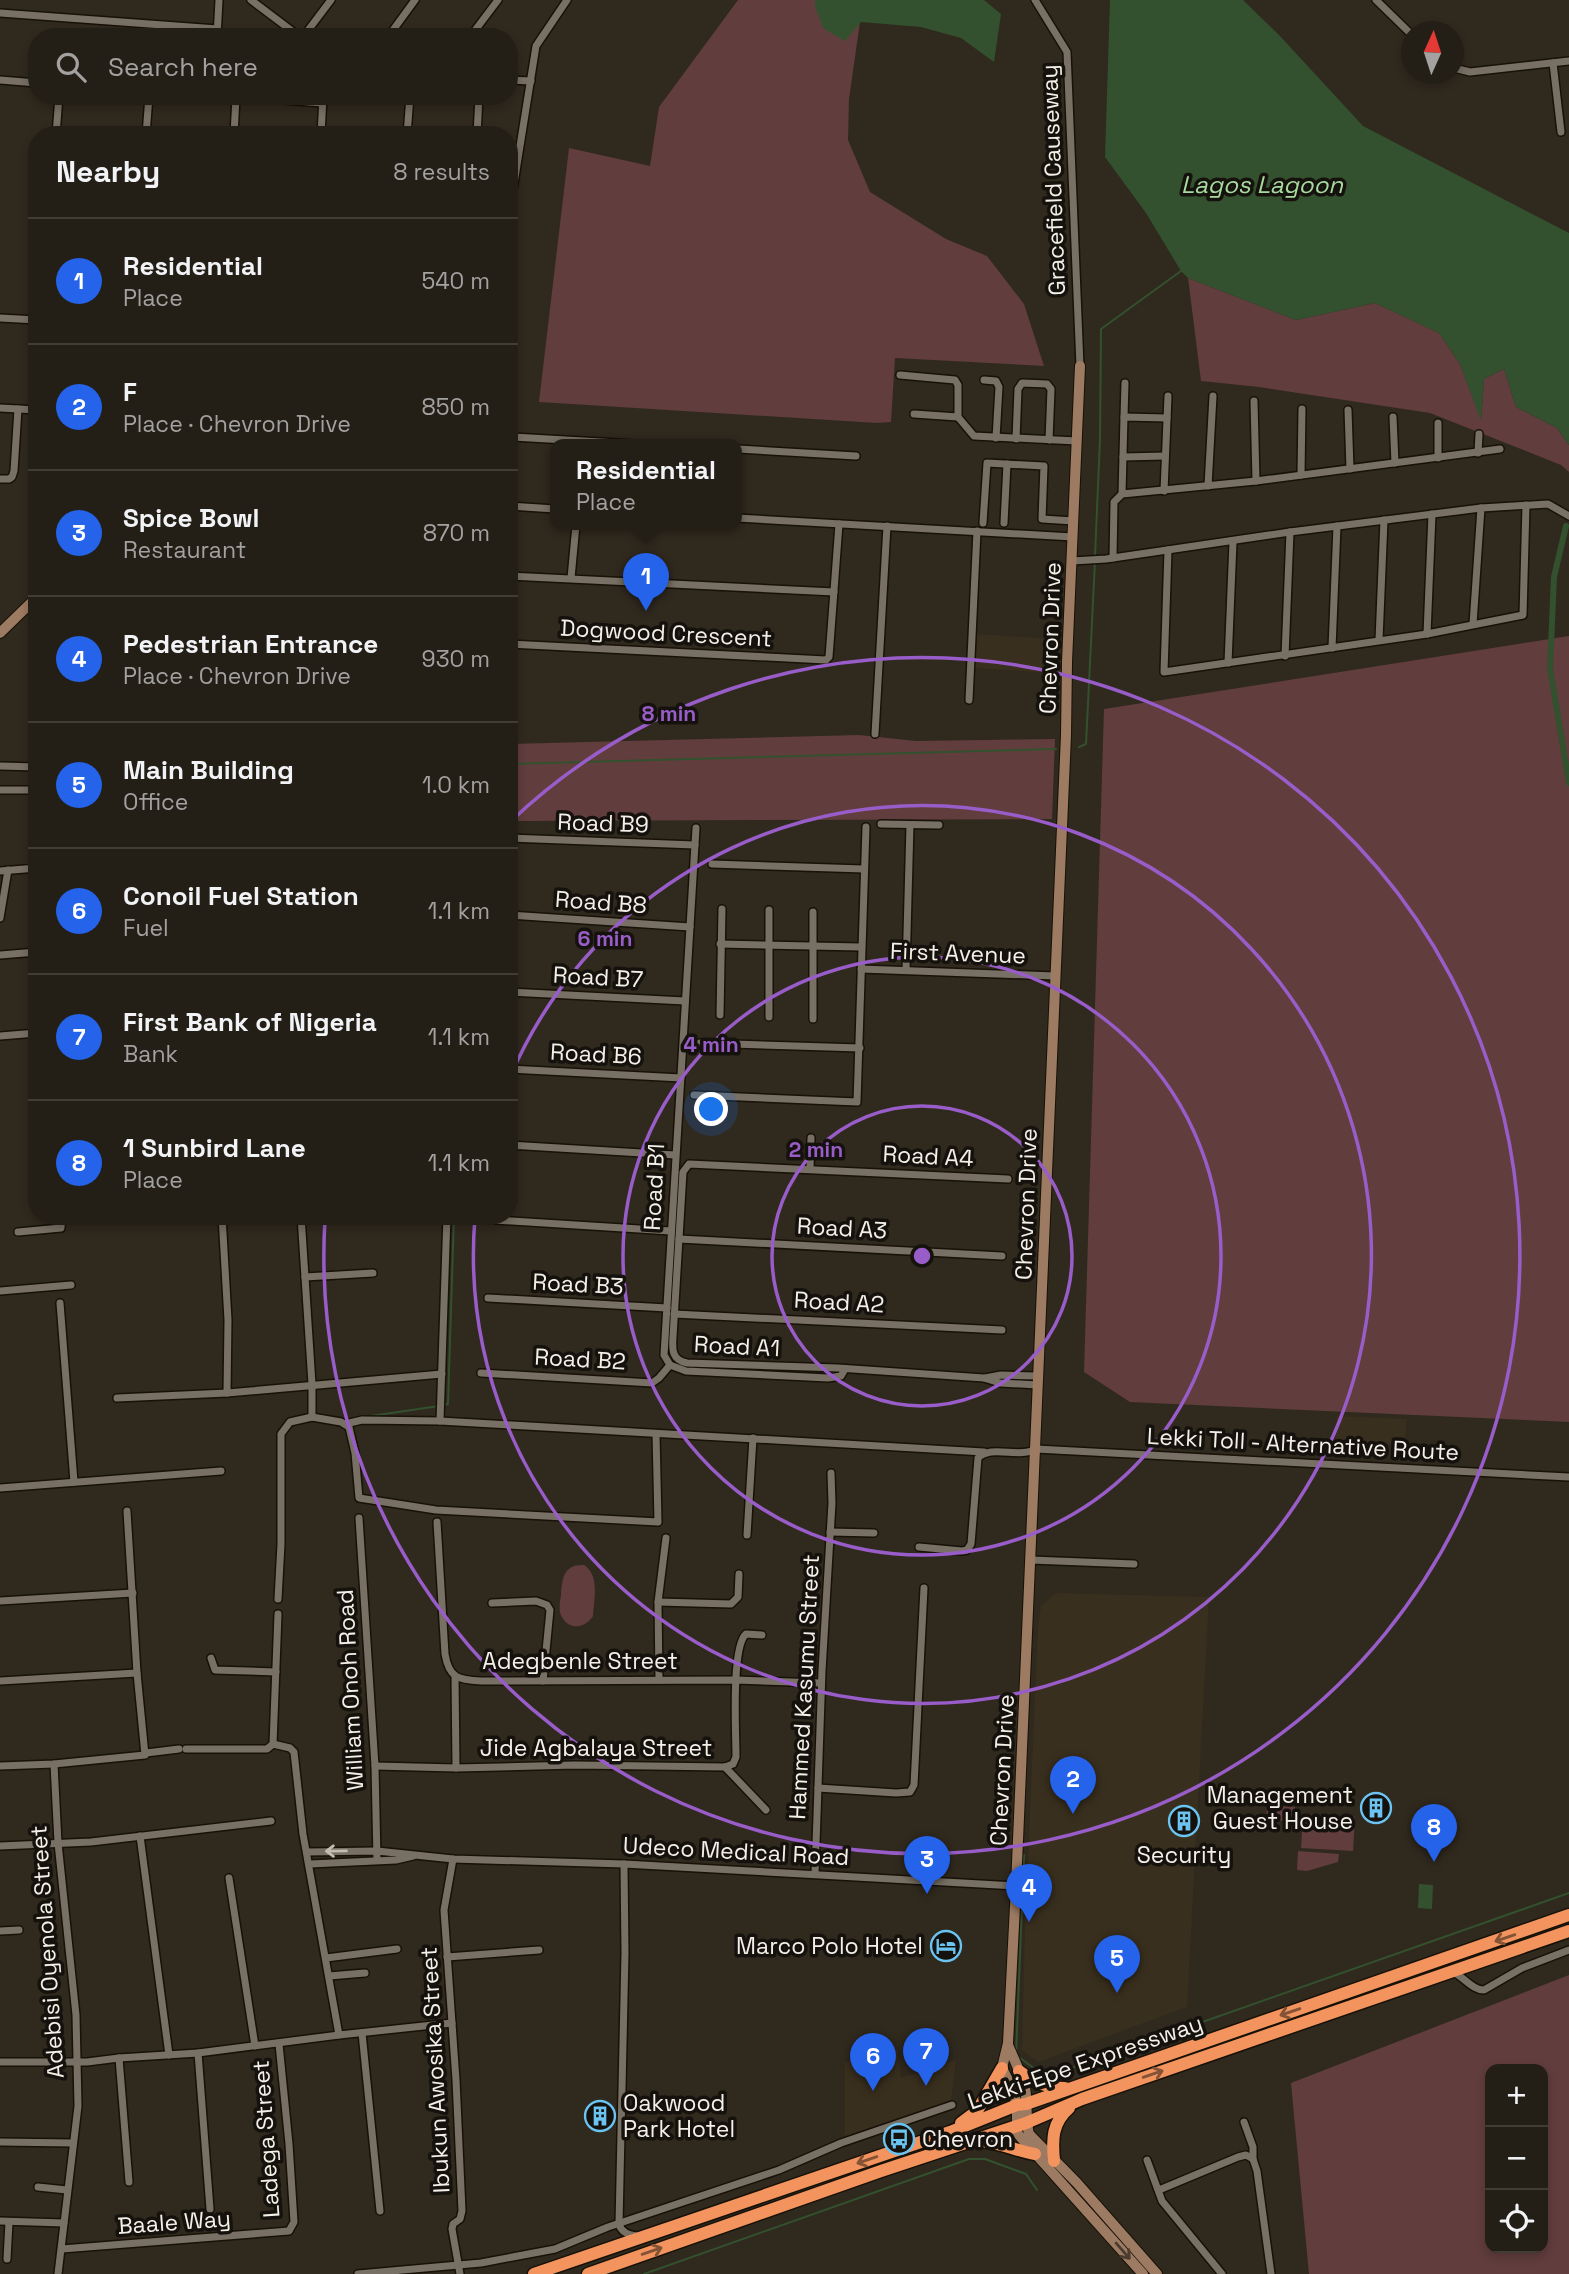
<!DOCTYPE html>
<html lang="en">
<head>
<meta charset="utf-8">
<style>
  :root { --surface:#241f16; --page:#302c23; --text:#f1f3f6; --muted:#a3a2a1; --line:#413d35; --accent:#2563eb }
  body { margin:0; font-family:"Space Grotesk",sans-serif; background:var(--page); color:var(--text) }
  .controls { position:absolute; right:21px; bottom:21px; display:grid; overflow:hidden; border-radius:14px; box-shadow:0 4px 10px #0003 }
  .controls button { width:63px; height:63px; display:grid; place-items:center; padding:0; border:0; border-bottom:2px solid var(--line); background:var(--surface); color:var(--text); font:35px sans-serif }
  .compass { position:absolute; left:1401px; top:21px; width:63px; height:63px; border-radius:50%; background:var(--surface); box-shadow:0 4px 10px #0003; rotate:3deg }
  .you { position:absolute; left:712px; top:1110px; width:24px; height:24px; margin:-18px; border:5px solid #fff; border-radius:50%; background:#1a73e8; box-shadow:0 0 0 10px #1a73e833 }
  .badge { display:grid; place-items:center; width:46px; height:46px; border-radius:50%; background:var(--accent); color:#fff; font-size:23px; font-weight:700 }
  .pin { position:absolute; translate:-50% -58px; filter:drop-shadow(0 2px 4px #0008) }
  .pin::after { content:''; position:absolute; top:37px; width:24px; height:21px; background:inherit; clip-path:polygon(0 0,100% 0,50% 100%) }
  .popup { position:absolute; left:550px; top:439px; width:192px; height:91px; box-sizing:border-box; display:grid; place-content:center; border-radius:14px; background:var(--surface); filter:drop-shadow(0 2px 5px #0005); font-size:23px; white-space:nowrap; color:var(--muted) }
  .popup b { font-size:26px; color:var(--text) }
  .popup::after { content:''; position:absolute; left:50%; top:100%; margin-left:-14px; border:14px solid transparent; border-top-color:var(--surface) }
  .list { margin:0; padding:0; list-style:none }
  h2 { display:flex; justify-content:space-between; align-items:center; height:91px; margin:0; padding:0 28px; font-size:30px }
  h2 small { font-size:23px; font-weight:400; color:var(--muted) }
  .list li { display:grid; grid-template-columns:46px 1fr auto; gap:21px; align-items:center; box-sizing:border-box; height:126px; padding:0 28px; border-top:2px solid var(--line) }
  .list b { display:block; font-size:26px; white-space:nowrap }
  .list p { margin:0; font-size:23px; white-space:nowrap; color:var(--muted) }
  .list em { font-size:23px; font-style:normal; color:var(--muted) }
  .icon { flex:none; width:38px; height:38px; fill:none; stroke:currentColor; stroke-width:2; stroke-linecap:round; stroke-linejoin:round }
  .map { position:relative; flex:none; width:1569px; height:2274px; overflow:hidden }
  .search { position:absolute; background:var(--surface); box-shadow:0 4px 10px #0003; left:28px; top:28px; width:490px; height:77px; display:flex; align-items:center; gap:18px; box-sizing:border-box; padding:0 24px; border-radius:28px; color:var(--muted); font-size:26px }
  .panel { position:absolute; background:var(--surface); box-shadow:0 4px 10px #0003; left:28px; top:126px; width:490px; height:1099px; border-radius:28px }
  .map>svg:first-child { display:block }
</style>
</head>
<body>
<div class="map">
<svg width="1569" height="2274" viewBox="0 0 1569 2274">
  <rect width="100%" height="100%" fill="#30291e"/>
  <g fill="#392f1e">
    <path d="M977,634L1055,639L1053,673L975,668Z"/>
    <path d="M1337,1416L1407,1419L1405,1444L1336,1441Z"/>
    <path d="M1056,1593L1209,1597L1187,2007L1038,2062L1022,2050L1025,1928L1038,1627L1041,1606Z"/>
    <path d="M897,2050L901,2078L956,2060L951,2101L845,2137V2062Z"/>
  </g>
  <g fill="#613d3d" fill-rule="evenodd">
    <path d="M738,0H815V6L860,22L849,99L848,140L870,192L946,239L987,256L1024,304L1044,366L895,358L891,422L877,423L539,402L569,148L650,166L659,107Z"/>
    <path d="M1188,278L1296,320L1375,303L1439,333L1460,364L1481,419L1484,379L1504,369L1516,407L1557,428L1569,445V472L1561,465L1430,413L1259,387L1201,381Z"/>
    <path d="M1569,636V1422L1130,1402L1084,1372L1104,709Z"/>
    <path d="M859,735L916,741L1055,739L1052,819L509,821V744Z"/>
    <path d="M584,1565C600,1575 594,1600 593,1616C586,1628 569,1631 562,1617C558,1611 560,1602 561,1595C562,1578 564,1564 584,1565Z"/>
    <path d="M1267,1806L1295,1807L1294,1821L1266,1820Z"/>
    <path d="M1303,1814L1355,1817L1353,1851L1301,1848Z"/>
    <path d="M1298,1851L1339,1854L1338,1862L1307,1871L1297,1870Z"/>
    <path d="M1569,1975V2274H1309L1291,2083ZM1490,2069H1543V2248H1490Z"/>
  </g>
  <g fill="#33512e">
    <path d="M815,0H984L1001,14L994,62L961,38L921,27L861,22L845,41L823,28L815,6Z"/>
    <path d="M1110,0H1243L1279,35L1363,126L1569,233V445L1557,428L1516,407L1504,369L1484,379L1481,421L1460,364L1439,333L1375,303L1296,320L1188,278L1181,271L1146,213L1105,157Z"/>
    <path d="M1419,1884L1433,1885L1432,1909L1418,1908Z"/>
  </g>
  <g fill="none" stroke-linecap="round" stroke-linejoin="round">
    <g stroke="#33512e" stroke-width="2">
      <path d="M1095,556L1100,439L1101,329L1181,271"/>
      <path d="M1079,747L1086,744L1095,561"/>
      <path d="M509,764L1056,749"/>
      <path d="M444,1405L448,1404L454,1216"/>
      <path d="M364,1417L439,1406"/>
      <path d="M1024,1855L1016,2055L1046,2077L1569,1893"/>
      <path d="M644,2274L969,2159H985L1026,2174L1037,2190"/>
    </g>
    <path stroke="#33512e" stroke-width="6" d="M1566,526L1554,577L1550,668L1569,783"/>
    <g stroke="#171107" stroke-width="10">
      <g id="street">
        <path d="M251,0L300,37"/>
        <path d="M1035,0L1067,52L1080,366"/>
        <path d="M1376,0L1412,35"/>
        <path d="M0,13L217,29"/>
        <path d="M217,37L219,0"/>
        <path d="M303,37L331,0"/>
        <path d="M388,37L415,0"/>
        <path d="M470,37L498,0"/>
        <path d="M1553,63L1561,132"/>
        <path d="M1454,68L1470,72L1569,61"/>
        <path d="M0,80L37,83"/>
        <path d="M509,80L531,81"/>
        <path d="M227,96L323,103"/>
        <path d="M56,135L59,96"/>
        <path d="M146,135L149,96"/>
        <path d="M234,135L236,97"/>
        <path d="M321,135L323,96"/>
        <path d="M407,135L410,96"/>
        <path d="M477,135L479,96"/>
        <path d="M509,215L536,46L567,0"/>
        <path d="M0,318L37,320"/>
        <path d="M900,375L955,380L958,385V417L974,436L1077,441"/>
        <path d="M984,380L996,381L999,387L996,438"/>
        <path d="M1254,401L1256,481"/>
        <path d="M0,408L37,410"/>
        <path d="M1348,410L1350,469"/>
        <path d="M914,414L958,417"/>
        <path d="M1124,417L1125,383"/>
        <path d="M1393,417L1395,463"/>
        <path d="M1438,423V458"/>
        <path d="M513,437L653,445"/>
        <path d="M1016,439L1018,389L1022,383L1047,384L1051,389L1049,440"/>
        <path d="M737,449L856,456"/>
        <path d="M1478,453L1479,434"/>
        <path d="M1123,457L1165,456"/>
        <path d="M1301,475L1302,409"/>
        <path d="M0,479H9L12,477L14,471L18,409"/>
        <path d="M1208,486L1213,396"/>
        <path d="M1164,491L1168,396"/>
        <path d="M1122,494L1124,417L1167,418"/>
        <path d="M509,506L555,509"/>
        <path d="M737,518L1073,537"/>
        <path d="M983,523L987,463L1044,466L1042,519L1074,521"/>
        <path d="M1004,523L1007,464"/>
        <path d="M1168,550L1164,672L1427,634L1523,615L1526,505"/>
        <path d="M1113,558L1114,502L1122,494L1256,481L1500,449"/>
        <path d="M1072,561L1106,559L1290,532L1481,508L1548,504L1569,516"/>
        <path d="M509,576L834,592"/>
        <path d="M571,578L576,525"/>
        <path d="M1473,624L1481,508"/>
        <path d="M1427,634L1432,514"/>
        <path d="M1379,640L1384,520"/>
        <path d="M509,644L826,660L829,657L839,524"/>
        <path d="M1332,648L1337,526"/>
        <path d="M1285,656L1290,532"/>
        <path d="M1228,663L1233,542"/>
        <path d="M969,700L977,531"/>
        <path d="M875,734L887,526"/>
        <path d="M0,766L37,767"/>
        <path d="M0,790H37"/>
        <path d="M881,824L939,825"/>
        <path d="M696,828L664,1355L670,1365L686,1371L828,1378L841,1376L845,1369"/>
        <path d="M509,838L695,845"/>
        <path d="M712,864L864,869"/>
        <path d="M0,871L37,868"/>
        <path d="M509,915L690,927"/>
        <path d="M0,918L8,870"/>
        <path d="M720,944L861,947"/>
        <path d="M0,955L37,952"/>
        <path d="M861,969L1055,976"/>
        <path d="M906,970L910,825"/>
        <path d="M509,992L685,1001"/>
        <path d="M720,1015L722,909"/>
        <path d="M769,1017V910"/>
        <path d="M813,1019V912"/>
        <path d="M0,1036L37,1033"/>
        <path d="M700,1043L860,1048"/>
        <path d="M509,1069L681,1078"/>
        <path d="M694,1095L857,1102L866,827"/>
        <path d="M509,1145L675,1155"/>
        <path d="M810,1169L811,1138"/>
        <path d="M1008,1179L689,1164L683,1172L673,1337C672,1350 672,1360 687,1363L838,1368L984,1378L1000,1383L1038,1385"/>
        <path d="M222,1216L228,1320L227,1393"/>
        <path d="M301,1216L312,1384V1417L341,1422L349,1427L355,1453L359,1498L436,1510L658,1522L656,1434"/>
        <path d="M495,1220L671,1231"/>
        <path d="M18,1232L61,1228L62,1216"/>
        <path d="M679,1239L1002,1256"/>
        <path d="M305,1277L373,1273"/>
        <path d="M0,1291L71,1285"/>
        <path d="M488,1298L667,1308"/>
        <path d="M60,1303L74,1482"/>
        <path d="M674,1314L1002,1330"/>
        <path d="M481,1373L652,1383L659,1378L670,1365"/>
        <path d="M985,1378L1001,1375L1038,1376"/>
        <path d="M117,1398L227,1393L442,1374"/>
        <path d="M440,1421L447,1216"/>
        <path d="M345,1424L362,1420L440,1421L984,1452"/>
        <path d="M0,1488L221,1471"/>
        <path d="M359,1518L375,1766L377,1860"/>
        <path d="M437,1522L445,1654C449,1678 458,1680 481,1681L736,1680L821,1683"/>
        <path d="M830,1532L874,1533"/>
        <path d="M747,1535L753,1438"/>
        <path d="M919,1547L962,1551L967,1550L971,1544L978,1458C991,1444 1019,1459 1036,1449L1569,1477"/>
        <path d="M1031,1560L1134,1564"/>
        <path d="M278,1599L281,1544V1434L290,1422L312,1417"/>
        <path d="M0,1601L133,1593"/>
        <path d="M658,1602L731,1604L738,1597L739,1574"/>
        <path d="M492,1603L536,1601L547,1605L550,1610L543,1681"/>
        <path d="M211,1658L215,1670L276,1672"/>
        <path d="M455,1676L456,1768"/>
        <path d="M659,1680L658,1602L666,1538"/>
        <path d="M0,1681L137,1673"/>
        <path d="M273,1744L278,1614"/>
        <path d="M186,1749H267L273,1744L290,1748L294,1752L303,1834L339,2035"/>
        <path d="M146,1753L179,1749"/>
        <path d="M54,1764L58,1843L76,2015L78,2106L58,2274"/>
        <path d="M0,1766L54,1764L145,1755L137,1673L127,1511"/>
        <path d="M375,1766L456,1768L575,1765L725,1767L733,1764L736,1757C736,1734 731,1647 746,1634L762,1635"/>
        <path d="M725,1767L766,1810"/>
        <path d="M818,1788L896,1793L910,1792L914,1785L924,1588"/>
        <path d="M140,1836L169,2055"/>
        <path d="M0,1846L91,1842L271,1821"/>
        <path d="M307,1852L377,1851L453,1859L624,1864L1016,1886"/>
        <path d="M453,1859L444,1910L456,2080L462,2211L460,2219L453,2224L452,2229L460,2274"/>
        <path d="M310,1864L396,1860L413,1856"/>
        <path d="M624,1864L625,1953L619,2224C621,2232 628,2235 637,2236"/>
        <path d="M815,1873L822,1671L832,1503L831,1473"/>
        <path d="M229,1878L255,2046"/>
        <path d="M0,1931L19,1930"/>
        <path d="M447,1957L539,1950"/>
        <path d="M326,1958L397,1949"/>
        <path d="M1453,1972C1464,1977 1472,1990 1484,1990L1522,1968L1569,1950"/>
        <path d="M329,1976L365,1973"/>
        <path d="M362,2033L380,2211"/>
        <path d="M198,2053L210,2209"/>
        <path d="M119,2058L129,2182"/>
        <path d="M0,2062H87L119,2058L198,2053L339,2035L452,2023"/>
        <path d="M1244,2122L1253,2147V2159"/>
        <path d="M0,2142L73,2143"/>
        <path d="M1147,2160L1162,2201L1222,2274"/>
        <path d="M38,2187L67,2190"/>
        <path d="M1159,2190L1238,2157L1246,2155L1253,2159L1257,2171L1271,2274"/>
        <path d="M0,2221L64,2223"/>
        <path d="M62,2249L289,2231L294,2222L289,2144L279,2044"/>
        <path d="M7,2259L9,2222"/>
        <path d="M358,2274L481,2263L555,2249L608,2227L779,2170L841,2143L952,2105"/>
      </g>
    </g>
    <g stroke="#171107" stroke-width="12">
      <g id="secondary">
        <path d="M1080,366L1067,662L1066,735L1016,1886L1008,2043L1002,2068L1013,2090L1017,2105V2133L1143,2274"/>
        <path d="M0,633L37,597"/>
        <path d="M1008,2045C1014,2059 1021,2073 1025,2088C1028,2103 1025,2119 1029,2134L1077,2183L1157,2274"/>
      </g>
    </g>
    <g stroke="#171107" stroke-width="15">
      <g id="highway">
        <path d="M1019,2071C1033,2082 1047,2088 1065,2088"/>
        <path d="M961,2123L977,2111L1002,2068"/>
        <path d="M975,2141C995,2140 1015,2151 1035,2154"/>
        <path d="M1054,2161C1052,2139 1052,2123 1069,2108"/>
        <path d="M534,2274L950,2132L1017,2105L1026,2104L1569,1915"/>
        <path d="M588,2274L881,2171L1026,2123L1082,2099L1569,1931"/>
      </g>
    </g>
    <use href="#street" stroke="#787064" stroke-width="7"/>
    <use href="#secondary" stroke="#9d7b62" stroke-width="10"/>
    <use href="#highway" stroke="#f3945e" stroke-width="12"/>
  </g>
  <defs><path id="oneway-shaft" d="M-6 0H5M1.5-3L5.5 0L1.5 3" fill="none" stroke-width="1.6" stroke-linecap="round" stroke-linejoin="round" transform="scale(1.75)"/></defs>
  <use stroke="#c2bdb3" href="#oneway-shaft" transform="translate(336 1851) rotate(179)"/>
  <g stroke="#845336">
    <use href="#oneway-shaft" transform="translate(1505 1938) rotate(161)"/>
    <use href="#oneway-shaft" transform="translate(1290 2012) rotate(161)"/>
    <use href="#oneway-shaft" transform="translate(1153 2074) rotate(-19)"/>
    <use href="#oneway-shaft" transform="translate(867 2160) rotate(161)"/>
    <use href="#oneway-shaft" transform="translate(652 2251) rotate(-19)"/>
  </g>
  <use stroke="#4b3c2f" href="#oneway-shaft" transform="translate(1123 2251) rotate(49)"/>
  <g fill="none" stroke="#995dc9" stroke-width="3.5">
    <circle cx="922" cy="1256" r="150"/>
    <circle cx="922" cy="1256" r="299"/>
    <path d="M510 1077A449 449 0 1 1 475 1217"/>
    <path d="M510 822A598 598 0 1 1 325 1219"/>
  </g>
  <defs>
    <g id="building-ring" transform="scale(1.575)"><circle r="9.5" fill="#15120d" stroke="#6ac3f1" stroke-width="1.5"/><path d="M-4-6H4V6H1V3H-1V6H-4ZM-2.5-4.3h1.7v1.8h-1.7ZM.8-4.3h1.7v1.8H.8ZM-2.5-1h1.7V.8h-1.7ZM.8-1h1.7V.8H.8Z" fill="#6ac3f1"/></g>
    <g id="hotel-ring" transform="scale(1.575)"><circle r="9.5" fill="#15120d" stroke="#6ac3f1" stroke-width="1.5"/><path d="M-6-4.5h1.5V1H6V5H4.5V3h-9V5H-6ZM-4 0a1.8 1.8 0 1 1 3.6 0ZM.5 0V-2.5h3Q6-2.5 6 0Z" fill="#6ac3f1"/></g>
    <g id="bus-ring" transform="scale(1.575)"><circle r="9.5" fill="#15120d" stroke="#6ac3f1" stroke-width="1.5"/><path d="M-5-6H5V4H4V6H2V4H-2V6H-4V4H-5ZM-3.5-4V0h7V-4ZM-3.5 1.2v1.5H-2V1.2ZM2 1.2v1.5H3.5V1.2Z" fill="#6ac3f1"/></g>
  </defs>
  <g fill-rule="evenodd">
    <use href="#building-ring" x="1376" y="1808"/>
    <use href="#building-ring" x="1184" y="1821"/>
    <use href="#hotel-ring" x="946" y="1946"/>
    <use href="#building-ring" x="600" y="2116"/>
    <use href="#bus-ring" x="899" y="2139"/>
  </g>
  <g text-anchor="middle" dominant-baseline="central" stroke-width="7" stroke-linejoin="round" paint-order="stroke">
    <g font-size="23" fill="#f4f0e8" stroke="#15120d">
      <text transform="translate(1053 180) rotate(-92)">Gracefield Causeway</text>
      <text transform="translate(666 633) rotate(3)">Dogwood Crescent</text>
      <text transform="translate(1050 638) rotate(-88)">Chevron Drive</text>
      <text transform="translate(603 823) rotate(2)">Road B9</text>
      <text transform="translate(601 902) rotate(4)">Road B8</text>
      <text transform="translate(958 953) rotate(2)">First Avenue</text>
      <text transform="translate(598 977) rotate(3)">Road B7</text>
      <text transform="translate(596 1054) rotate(3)">Road B6</text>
      <text transform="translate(928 1156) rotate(3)">Road A4</text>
      <text transform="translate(654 1187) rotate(-87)">Road B1</text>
      <text transform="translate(1026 1204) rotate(-88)">Chevron Drive</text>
      <text transform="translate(842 1228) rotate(3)">Road A3</text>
      <text transform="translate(578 1284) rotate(3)">Road B3</text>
      <text transform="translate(839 1302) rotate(3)">Road A2</text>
      <text transform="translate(737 1346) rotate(3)">Road A1</text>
      <text transform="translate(580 1359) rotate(3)">Road B2</text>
      <text transform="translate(1303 1444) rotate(3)">Lekki Toll - Alternative Route</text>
      <text x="580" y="1661">Adegbenle Street</text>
      <text transform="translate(804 1687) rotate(-87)">Hammed Kasumu Street</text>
      <text transform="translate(350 1690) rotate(-93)">William Onoh Road</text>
      <text x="596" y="1748">Jide Agbalaya Street</text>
      <text transform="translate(1002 1770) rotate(-87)">Chevron Drive</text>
      <text transform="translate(736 1851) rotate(3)">Udeco Medical Road</text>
      <text transform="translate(47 1952) rotate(-94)">Adebisi Oyenola Street</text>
      <text transform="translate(1085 2062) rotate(-19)">Lekki-Epe Expressway</text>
      <text transform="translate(435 2070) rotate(-93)">Ibukun Awosika Street</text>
      <text transform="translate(266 2139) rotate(-94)">Ladega Street</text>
      <text transform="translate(174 2222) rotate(-4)">Baale Way</text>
    </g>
    <g font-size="23" fill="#f4f0e8" stroke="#15120d" text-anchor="end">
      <text x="1353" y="1795">Management<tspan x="1353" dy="26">Guest House</tspan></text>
      <text x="1184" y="1855" text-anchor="middle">Security</text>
      <text x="923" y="1946">Marco Polo Hotel</text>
      <text x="623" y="2103" text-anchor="start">Oakwood<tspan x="623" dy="26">Park Hotel</tspan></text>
      <text x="922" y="2139" text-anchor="start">Chevron</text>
    </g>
    <g font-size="24" font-style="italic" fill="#a7da9f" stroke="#15120d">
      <text x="1262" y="184">Lagos Lagoon</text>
    </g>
  </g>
  <circle cx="922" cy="1256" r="10" fill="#995dc9" stroke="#15120d" stroke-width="3.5"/>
  <g font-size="21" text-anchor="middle" font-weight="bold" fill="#995dc9" stroke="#15120d" stroke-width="7" stroke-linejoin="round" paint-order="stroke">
    <text x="669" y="721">8 min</text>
    <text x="605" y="946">6 min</text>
    <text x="711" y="1052">4 min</text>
    <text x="816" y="1157">2 min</text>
  </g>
</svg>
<div class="controls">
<button>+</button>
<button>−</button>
<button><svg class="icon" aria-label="locate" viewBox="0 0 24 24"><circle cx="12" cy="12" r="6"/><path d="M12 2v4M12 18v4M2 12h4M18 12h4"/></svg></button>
</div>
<svg class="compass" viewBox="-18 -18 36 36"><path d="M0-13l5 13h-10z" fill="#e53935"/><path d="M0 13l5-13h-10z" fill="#a3a2a1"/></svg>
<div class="you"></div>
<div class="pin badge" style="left:646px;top:611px">1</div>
<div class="popup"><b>Residential</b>Place</div>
<div class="pin badge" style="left:1073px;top:1814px">2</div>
<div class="pin badge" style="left:927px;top:1894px">3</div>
<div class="pin badge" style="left:1029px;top:1922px">4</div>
<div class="pin badge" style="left:1117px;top:1993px">5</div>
<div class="pin badge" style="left:873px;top:2091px">6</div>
<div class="pin badge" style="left:926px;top:2086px">7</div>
<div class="pin badge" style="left:1434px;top:1862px">8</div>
<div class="search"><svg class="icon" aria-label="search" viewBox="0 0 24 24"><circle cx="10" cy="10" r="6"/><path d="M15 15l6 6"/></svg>Search here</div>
<section class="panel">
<h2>Nearby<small>8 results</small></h2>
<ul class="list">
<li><span class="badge">1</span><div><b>Residential</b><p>Place</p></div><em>540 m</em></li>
<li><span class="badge">2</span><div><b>F</b><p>Place · Chevron Drive</p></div><em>850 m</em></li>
<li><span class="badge">3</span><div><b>Spice Bowl</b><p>Restaurant</p></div><em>870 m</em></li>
<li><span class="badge">4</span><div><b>Pedestrian Entrance</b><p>Place · Chevron Drive</p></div><em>930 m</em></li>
<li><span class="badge">5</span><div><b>Main Building</b><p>Office</p></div><em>1.0 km</em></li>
<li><span class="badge">6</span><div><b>Conoil Fuel Station</b><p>Fuel</p></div><em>1.1 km</em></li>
<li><span class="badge">7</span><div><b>First Bank of Nigeria</b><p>Bank</p></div><em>1.1 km</em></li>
<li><span class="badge">8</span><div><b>1 Sunbird Lane</b><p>Place</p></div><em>1.1 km</em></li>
</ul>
</section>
</div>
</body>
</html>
